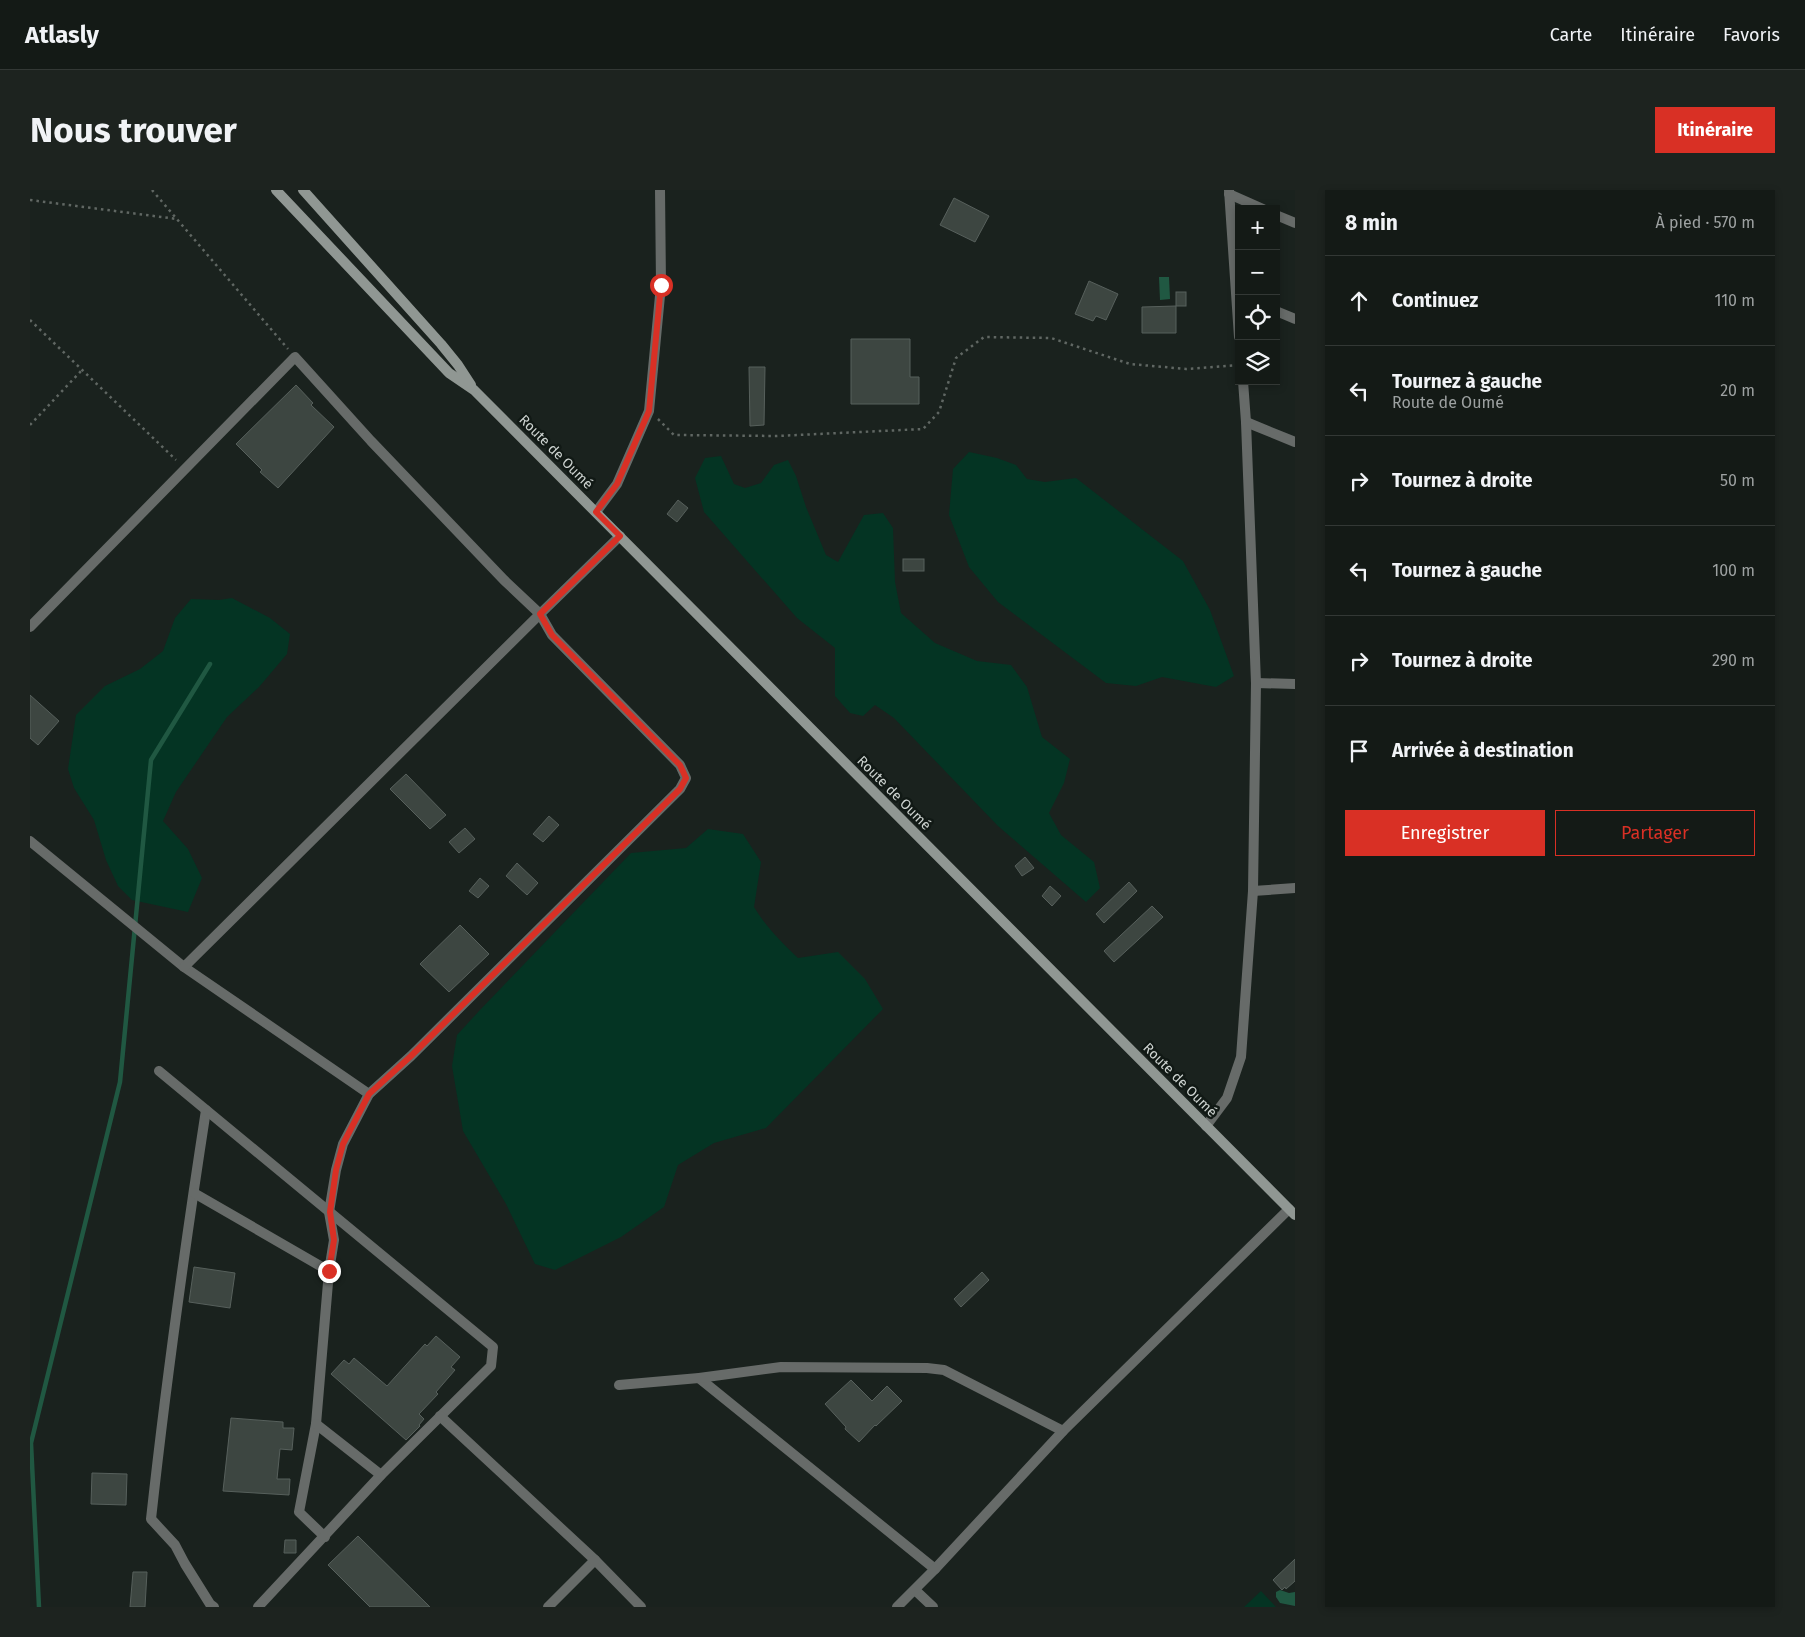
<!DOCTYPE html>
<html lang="fr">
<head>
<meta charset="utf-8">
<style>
  :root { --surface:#141a16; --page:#1d231f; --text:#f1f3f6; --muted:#9da1a1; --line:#333835; --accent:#d93025 }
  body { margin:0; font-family:"Fira Sans",sans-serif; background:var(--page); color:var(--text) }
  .controls { position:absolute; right:15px; top:15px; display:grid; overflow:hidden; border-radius:0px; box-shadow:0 2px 8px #0003 }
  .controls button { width:45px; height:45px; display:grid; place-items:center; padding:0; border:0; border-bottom:1px solid var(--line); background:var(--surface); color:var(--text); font:25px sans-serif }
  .stop { position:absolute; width:15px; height:15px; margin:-11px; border:4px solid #d93025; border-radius:50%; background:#fff }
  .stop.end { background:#d93025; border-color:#fff; box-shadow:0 1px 5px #0008 }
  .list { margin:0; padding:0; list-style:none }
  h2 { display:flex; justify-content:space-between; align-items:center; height:65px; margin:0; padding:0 20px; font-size:21px }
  h2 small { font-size:16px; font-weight:400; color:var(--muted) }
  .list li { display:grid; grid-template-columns:32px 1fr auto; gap:15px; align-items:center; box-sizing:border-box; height:90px; padding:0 20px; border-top:1px solid var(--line) }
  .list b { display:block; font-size:19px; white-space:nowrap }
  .list p { margin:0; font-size:16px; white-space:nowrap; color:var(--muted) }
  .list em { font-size:16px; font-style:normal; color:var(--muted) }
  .actions { display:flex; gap:10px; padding:15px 20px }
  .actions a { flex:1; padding:11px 0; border:1px solid var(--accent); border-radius:0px; text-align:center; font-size:18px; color:var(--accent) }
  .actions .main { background:var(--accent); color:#fff }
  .icon { flex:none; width:28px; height:28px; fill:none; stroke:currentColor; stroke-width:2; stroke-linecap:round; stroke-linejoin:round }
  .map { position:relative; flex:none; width:1265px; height:1417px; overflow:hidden; border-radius:0px }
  header { display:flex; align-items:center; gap:30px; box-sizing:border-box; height:70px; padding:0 25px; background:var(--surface); border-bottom:1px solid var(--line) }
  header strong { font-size:24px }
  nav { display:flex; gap:28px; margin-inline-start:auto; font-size:18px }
  .intro { display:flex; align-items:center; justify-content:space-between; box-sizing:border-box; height:120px; padding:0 30px }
  h1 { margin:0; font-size:35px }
  .button { padding:12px 22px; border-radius:0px; background:var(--accent); color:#fff; font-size:18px; font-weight:700 }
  main { display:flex; gap:30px; padding:0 30px }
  aside { flex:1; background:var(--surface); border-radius:0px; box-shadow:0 2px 8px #0003 }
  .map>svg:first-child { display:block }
</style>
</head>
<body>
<header>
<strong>Atlasly</strong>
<nav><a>Carte</a><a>Itinéraire</a><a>Favoris</a></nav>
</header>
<div class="intro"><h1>Nous trouver</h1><a class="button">Itinéraire</a></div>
<main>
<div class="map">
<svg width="1265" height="1417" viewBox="0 0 1265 1417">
  <rect width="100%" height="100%" fill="#1a221e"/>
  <g fill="#043423">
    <path d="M939,262L967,268L986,275L997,289L1015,292L1046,288L1153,371L1180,420L1204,486L1186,497L1132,487L1106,496L1076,493L968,412L939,377L919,325L923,279Z"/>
    <path d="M691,266L704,294L715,298L731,293L744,275L758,270L766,286L776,317L796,365L808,372L834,325L853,323L863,338L865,392L871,423L905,453L947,471L981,475L997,497L1012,547L1040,569L1034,593L1019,623L1031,645L1064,672L1070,698L1056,712L968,636L864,528L845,515L833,526L820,523L805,506V458L767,428L674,322L665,288L675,268Z"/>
    <path d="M202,408L240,428L260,444L257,464L229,497L197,527L146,602L133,631L158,659L172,688L158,722L102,710L88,696L76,670L64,630L44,598L38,579L46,525L75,496L110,479L133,461L145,428L161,409L189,410Z"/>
    <path d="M678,639L713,644L731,672L724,717C736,737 751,752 768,768L808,762L835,789L853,819L736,938L684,953L648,975L634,1017L591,1047L525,1080L505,1074L476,1014L433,941L422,876L427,845L449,821L601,663L656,658Z"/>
    <path d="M1231,1401L1246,1417H1214Z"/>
  </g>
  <g fill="#205842">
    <path d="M1129,87H1139L1140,109L1130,110Z"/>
    <path d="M1250,1400L1259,1403L1265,1402V1416L1250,1413L1246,1407V1402Z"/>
  </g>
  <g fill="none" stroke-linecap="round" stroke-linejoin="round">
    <path stroke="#205842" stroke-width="4.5" d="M9,1417L1,1253L90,892L121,570L180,474"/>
  </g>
  <g fill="#3d4641" stroke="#57605c">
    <path d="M924,8L959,26L945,52L910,35Z"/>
    <path d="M1059,91L1088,104L1076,130L1066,126L1063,131L1045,124Z"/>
    <rect x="1146" y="102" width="10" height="14"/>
    <path d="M1146,116V143H1112V117Z"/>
    <path d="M821,149H880V187H889V214H821Z"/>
    <path d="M719,177H735L734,235L720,236Z"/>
    <path d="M266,195L283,213L281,215L304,237L248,298L230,282L232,280L206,254Z"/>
    <path d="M648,310L658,318L647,332L637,324Z"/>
    <rect x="873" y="369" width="21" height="12"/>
    <path d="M0,505L29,531L8,555L0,548Z"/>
    <path d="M376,584L416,625L400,639L360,599Z"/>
    <path d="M519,626L529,635L513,652L503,644Z"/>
    <path d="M435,638L445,649L429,663L419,652Z"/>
    <path d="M995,667L1004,678L992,686L985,676Z"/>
    <path d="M487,673L508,693L497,705L476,686Z"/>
    <path d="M450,688L459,696L448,708L439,701Z"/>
    <path d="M1099,692L1107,701L1074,733L1066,724Z"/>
    <path d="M1020,696L1031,706L1022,716L1012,706Z"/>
    <path d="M1122,716L1133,727L1084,772L1074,761Z"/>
    <path d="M430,735L459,764L419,802L390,774Z"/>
    <path d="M164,1077L205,1083L200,1118L159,1112Z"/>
    <path d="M952,1082L959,1090L931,1117L924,1109Z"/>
    <path d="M406,1146L430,1167L421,1177L425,1180L406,1202L408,1204L389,1224L394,1229L389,1235L390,1236L376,1250L301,1184L314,1170L319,1174L324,1168L357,1196L395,1154L397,1156Z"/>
    <path d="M821,1190L842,1211L857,1196L872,1211L846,1236L845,1235L829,1252L815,1239L816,1237L795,1214Z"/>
    <path d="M201,1228L253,1232V1238H264L262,1260L250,1259L247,1289H260L259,1305L193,1301Z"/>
    <path d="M62,1283L97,1284L96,1315L61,1314Z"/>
    <path d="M328,1346L400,1417H340L298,1375Z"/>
    <path d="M255,1350H266V1363H254Z"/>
    <path d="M1265,1369V1391L1256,1399L1255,1397L1252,1400L1243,1390Z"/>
    <path d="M103,1382H117L115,1417H100Z"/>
  </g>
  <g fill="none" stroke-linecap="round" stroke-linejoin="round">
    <g stroke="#606763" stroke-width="2.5" stroke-dasharray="2.5 4" stroke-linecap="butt">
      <path d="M122,0L258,159"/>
      <path d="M0,10L147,29"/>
      <path d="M0,130L146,270"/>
      <path d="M628,229L644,245L747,246L893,239L909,222L926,168L954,147L1021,148L1100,174L1156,179L1209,175"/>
      <path d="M0,235L52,180"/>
    </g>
    <g stroke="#676b69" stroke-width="10">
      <path d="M1199,0L1209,147"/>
      <path d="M1199,4L1233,19"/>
      <path d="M1246,25L1265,33"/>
      <path d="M1246,121L1265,129"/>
      <path d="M1216,232L1265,252"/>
      <path d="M566,322L587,294L619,221L631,95L630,0"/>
      <path d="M0,437L265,167L341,251L474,390L510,424L522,445L650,575L656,588L650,599L381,866L339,904L313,954L306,980L299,1022L304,1050L299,1081L286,1234L269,1322L295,1347"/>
      <path d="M1226,493L1265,494"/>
      <path d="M0,651L154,777L339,904"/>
      <path d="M1223,701L1265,698"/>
      <path d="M154,777L510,424L590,346"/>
      <path d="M129,881L463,1157L461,1176L351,1285L228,1417"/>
      <path d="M176,920C155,1056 136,1192 121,1329L145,1355L155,1374L180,1414L184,1417"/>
      <path d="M1176,936L1197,908L1211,867L1223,701L1226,493L1216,232L1213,191"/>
      <path d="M164,1003L299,1081"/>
      <path d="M669,1188L905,1379"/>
      <path d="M589,1195L669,1188L751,1177L897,1178L914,1180L1033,1241"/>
      <path d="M410,1226L565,1370L611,1417"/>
      <path d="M286,1234L351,1285"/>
      <path d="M885,1400L903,1417"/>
      <path d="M518,1417L565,1370"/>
      <path d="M867,1417L905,1379L1033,1241L1259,1019"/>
    </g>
    <g stroke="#909793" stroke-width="10">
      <path d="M246,0L419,183L444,200L1265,1025"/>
      <path d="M273,0L411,154L428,175L441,195"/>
    </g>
  </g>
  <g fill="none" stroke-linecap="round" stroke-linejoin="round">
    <path stroke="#d93025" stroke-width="6" d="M299,1081L304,1050L300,1022L306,980L313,954L339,904L381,866L650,599L656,588L650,575L522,445L510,424L590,346L566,322L587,294L619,221L631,95"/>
  </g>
  <g text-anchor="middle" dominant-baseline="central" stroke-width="5" stroke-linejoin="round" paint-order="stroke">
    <g font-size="14" fill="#cdd3d0" stroke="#111915">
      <text transform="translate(526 262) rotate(45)">Route de Oumé</text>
      <text transform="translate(864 603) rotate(45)">Route de Oumé</text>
      <text transform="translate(1150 890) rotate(45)">Route de Oumé</text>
    </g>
  </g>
</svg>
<div class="controls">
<button>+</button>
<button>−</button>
<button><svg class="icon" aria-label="locate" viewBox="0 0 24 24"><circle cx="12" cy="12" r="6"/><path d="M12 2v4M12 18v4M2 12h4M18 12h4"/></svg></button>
<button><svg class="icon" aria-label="layers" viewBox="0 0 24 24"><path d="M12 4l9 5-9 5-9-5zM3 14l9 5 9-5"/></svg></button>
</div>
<div class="stop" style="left:631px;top:95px"></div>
<div class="stop end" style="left:299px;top:1081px"></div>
</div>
<aside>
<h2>8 min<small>À pied · 570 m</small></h2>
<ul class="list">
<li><svg class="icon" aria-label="ahead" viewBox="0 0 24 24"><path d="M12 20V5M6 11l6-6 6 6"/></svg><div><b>Continuez</b></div><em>110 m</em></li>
<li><svg class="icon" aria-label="left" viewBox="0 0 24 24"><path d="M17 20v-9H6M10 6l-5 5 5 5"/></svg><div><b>Tournez à gauche</b><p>Route de Oumé</p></div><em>20 m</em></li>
<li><svg class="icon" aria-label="right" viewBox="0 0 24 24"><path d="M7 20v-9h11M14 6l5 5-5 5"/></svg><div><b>Tournez à droite</b></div><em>50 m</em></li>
<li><svg class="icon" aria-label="left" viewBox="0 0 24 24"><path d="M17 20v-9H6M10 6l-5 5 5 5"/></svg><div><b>Tournez à gauche</b></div><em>100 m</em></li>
<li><svg class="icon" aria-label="right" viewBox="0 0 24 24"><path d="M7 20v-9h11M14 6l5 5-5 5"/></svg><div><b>Tournez à droite</b></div><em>290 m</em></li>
<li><svg class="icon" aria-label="arrive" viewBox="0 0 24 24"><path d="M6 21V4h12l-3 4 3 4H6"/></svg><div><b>Arrivée à destination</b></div></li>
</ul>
<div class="actions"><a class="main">Enregistrer</a><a>Partager</a></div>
</aside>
</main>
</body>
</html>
